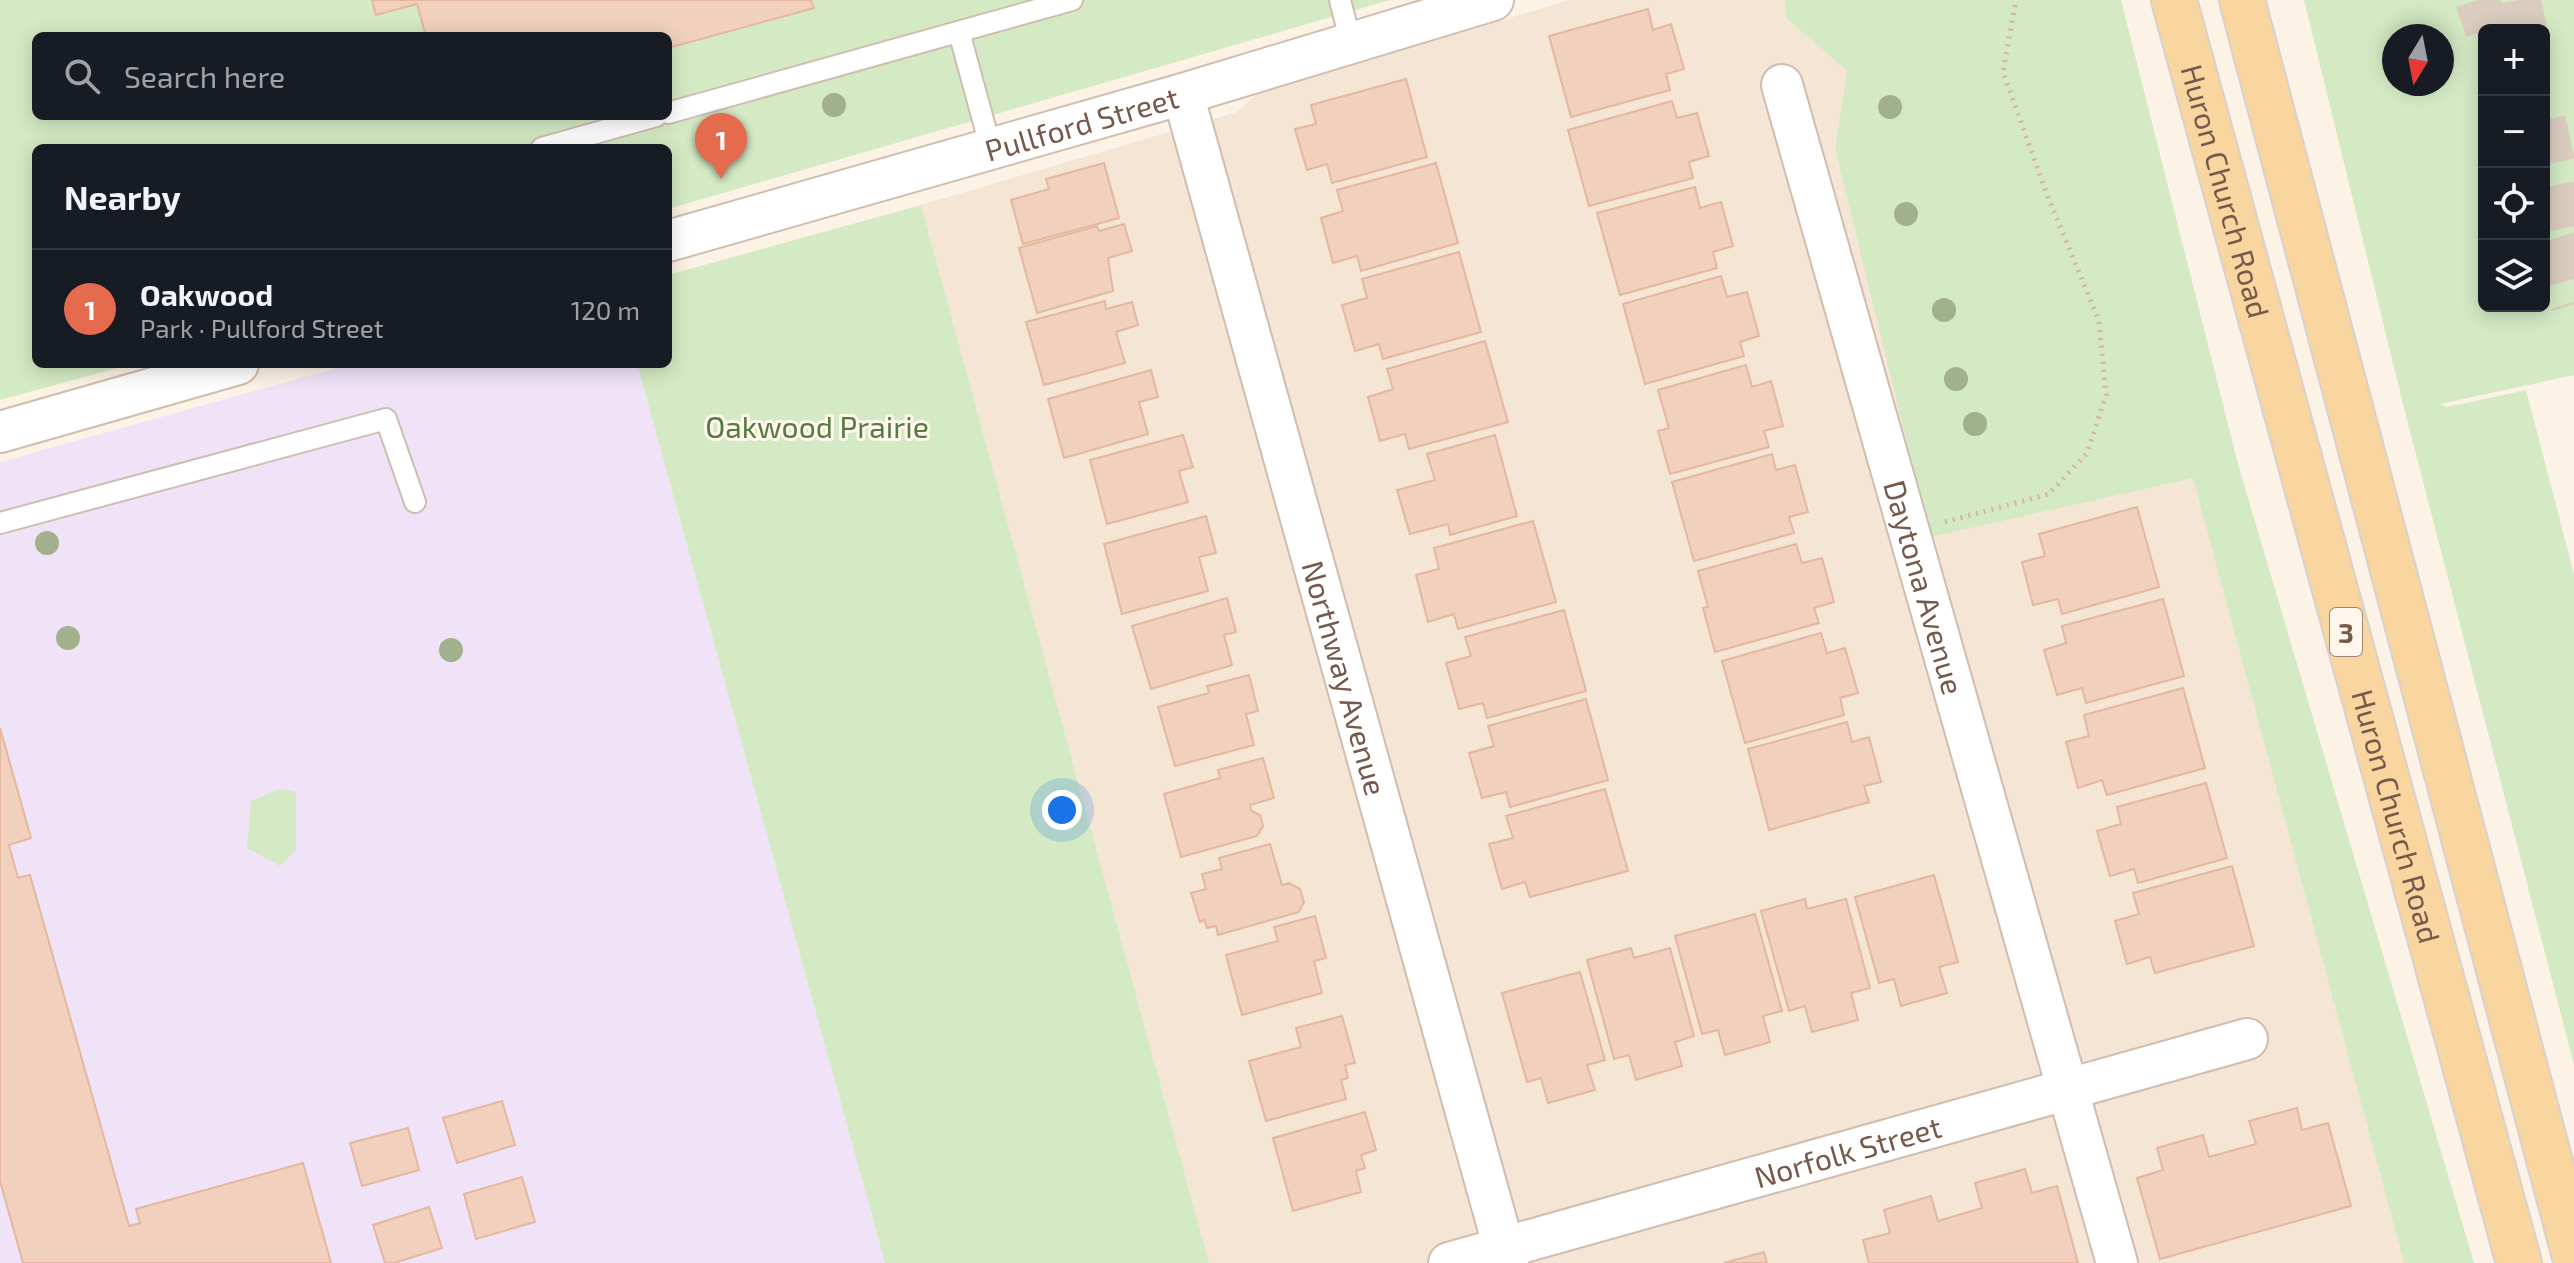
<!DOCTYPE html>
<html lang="en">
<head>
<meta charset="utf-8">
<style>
  :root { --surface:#171b24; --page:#242831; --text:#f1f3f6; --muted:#9ea1a6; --line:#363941; --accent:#e46b4d }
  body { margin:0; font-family:"Exo 2",sans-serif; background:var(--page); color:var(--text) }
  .controls { position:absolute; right:24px; top:24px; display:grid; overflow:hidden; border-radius:12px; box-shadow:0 4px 20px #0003 }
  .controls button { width:72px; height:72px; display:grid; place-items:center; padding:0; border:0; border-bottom:2px solid var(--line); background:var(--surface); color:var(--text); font:40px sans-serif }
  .compass { position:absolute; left:2382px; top:24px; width:72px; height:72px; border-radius:50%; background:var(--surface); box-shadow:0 4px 20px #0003; rotate:190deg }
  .you { position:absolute; left:1062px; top:810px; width:28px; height:28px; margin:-20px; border:6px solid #fff; border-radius:50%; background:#1a73e8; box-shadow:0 0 0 12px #1a73e833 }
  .badge { display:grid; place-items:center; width:52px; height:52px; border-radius:50%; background:var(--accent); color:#fff; font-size:26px; font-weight:700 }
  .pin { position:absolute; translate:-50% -66px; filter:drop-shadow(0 2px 4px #0008) }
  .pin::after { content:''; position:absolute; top:42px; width:28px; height:24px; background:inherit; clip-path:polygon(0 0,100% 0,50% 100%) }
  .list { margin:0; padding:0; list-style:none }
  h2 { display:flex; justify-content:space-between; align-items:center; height:104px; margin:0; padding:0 32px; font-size:34px }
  h2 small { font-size:26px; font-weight:400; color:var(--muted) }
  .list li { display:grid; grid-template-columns:52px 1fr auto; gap:24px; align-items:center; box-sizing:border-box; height:120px; padding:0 32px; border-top:2px solid var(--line) }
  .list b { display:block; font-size:30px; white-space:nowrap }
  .list p { margin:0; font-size:26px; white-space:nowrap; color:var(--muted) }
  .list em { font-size:26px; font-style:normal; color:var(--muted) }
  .icon { flex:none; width:44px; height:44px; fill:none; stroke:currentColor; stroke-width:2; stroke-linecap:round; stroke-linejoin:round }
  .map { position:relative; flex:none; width:2574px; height:1263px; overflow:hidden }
  .search { position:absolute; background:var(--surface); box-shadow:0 4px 20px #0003; left:32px; top:32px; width:640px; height:88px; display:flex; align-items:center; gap:20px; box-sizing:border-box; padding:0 28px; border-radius:12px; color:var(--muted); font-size:30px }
  .panel { position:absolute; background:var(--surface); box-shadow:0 4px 20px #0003; left:32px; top:144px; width:640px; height:224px; border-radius:12px }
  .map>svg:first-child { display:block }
</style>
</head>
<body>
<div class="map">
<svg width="2574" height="1263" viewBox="0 0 2574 1263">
  <rect width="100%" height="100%" fill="#fcf3e6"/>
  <path fill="#f4e5d5" d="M1570,0H1784L1787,19L1847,71L1835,148L2193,477L2404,1263H1209L921,205L1237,112L1258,93Z"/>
  <path fill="#f0e3f8" d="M351,364H637L885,1263H0V462Z"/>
  <g fill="#d4eac4" fill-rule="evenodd">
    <path d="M0,0H1390L668,209V148H36V364H132L0,400ZM36,36H668V116H36Z"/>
    <path d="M1784,0H2121L2238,464L2474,1263H2404L2193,478L1930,537L1835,148L1847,71L1787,19Z"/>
    <path d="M2304,0H2574V375L2440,404L2447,407L2526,390L2574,574V1065L2405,412ZM2544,30V306H2484V30ZM2394,36H2442V84H2394Z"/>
    <path d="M921,205L1209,1263H885L637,364H668V275Z"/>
    <path d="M280,789L296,792V850L280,866L247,848L251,801Z"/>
  </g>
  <g fill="#f1d1be" stroke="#e4b79f" stroke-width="2">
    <path d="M372,0H811L814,8L668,48V36H426L417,4L376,15Z"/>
    <path d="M1648,9L1653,30L1671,24L1684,69L1666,74L1670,90L1571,117L1549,36Z"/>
    <path d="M1406,79L1427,157L1332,183L1327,164L1307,170L1295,129L1316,124L1311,105Z"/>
    <path d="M1672,101L1677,118L1697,113L1709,156L1689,162L1693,178L1589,206L1568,130Z"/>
    <path d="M1104,163L1119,218L1023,244L1011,200L1049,189L1046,179Z"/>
    <path d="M1436,163L1458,243L1361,271L1357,256L1333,263L1321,218L1343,211L1337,190Z"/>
    <path d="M1695,187L1700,208L1721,202L1733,246L1713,252L1717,268L1620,295L1597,213Z"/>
    <path d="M1124,224L1132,251L1108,258L1113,291L1037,313L1019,248L1097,226L1099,231Z"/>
    <path d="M1459,252L1481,332L1383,359L1379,344L1355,351L1342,305L1367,298L1362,279Z"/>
    <path d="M1721,276L1727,297L1747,292L1759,336L1740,342L1744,356L1645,384L1623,304Z"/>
    <path d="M1105,301L1106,309L1132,302L1138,325L1116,332L1125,363L1044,385L1026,322Z"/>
    <path d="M1485,341L1508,422L1409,449L1405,434L1380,441L1368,397L1393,389L1387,369Z"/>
    <path d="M1746,365L1752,387L1771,381L1783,426L1764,431L1769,447L1670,474L1658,431L1669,428L1658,390Z"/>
    <path d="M1151,370L1158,397L1139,402L1148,434L1064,458L1048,399Z"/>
    <path d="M1183,435L1193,467L1179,471L1188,502L1107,524L1090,460Z"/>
    <path d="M1495,435L1517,516L1450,535L1448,524L1410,534L1397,490L1435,480L1427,454Z"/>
    <path d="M1772,454L1776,470L1795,465L1808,512L1789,517L1794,533L1694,561L1672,482Z"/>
    <path d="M2137,507L2159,587L2062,614L2058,599L2033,605L2022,562L2045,556L2039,534Z"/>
    <path d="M1206,516L1216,553L1199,557L1208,591L1122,614L1104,544Z"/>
    <path d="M1533,521L1556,602L1458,629L1454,614L1428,622L1416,575L1439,569L1434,548Z"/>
    <path d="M1796,544L1802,563L1822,558L1834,602L1814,608L1819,623L1715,652L1703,608L1708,607L1698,571Z"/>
    <path d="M1227,598L1236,632L1224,635L1232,665L1151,689L1132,626Z"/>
    <path d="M2163,599L2184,676L2086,703L2082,688L2057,695L2044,650L2066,643L2062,626Z"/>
    <path d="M1564,610L1586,691L1487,718L1483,703L1459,709L1446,663L1471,656L1465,637Z"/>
    <path d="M1821,633L1827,653L1845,648L1858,693L1840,698L1844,715L1745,743L1722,661Z"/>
    <path d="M1249,675L1258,711L1246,714L1254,745L1175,766L1158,707L1209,693L1207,686Z"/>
    <path d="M2183,688L2205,768L2107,795L2102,780L2078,788L2066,742L2089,736L2084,715Z"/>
    <path d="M1586,699L1608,780L1510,807L1506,792L1482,798L1469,753L1494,746L1488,726Z"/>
    <path d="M1847,722L1852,742L1869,737L1881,782L1864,786L1869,802L1769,830L1748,749Z"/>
    <path d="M0,728L31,838L9,845L18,878L30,875L129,1226L140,1223L136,1209L303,1163L331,1263H23L0,1181Z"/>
    <path d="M1263,758L1274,798L1250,805L1251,811L1260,815L1263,826L1257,836L1181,857L1164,794L1220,778L1218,770Z"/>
    <path d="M2206,783L2227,858L2138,883L2134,869L2110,876L2097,831L2121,824L2117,807Z"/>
    <path d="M1605,789L1628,871L1530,897L1525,882L1502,889L1489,844L1513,838L1506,816Z"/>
    <path d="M1270,844L1282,885L1289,883L1300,889L1304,902L1299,912L1218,935L1216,926L1207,928L1204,920L1200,922L1191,893L1206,889L1202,874L1222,869L1219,858Z"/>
    <path d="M2232,866L2254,946L2155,973L2150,957L2127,964L2115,921L2139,914L2133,893Z"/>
    <path d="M1934,875L1958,962L1939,967L1947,993L1901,1006L1894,979L1879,983L1855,897Z"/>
    <path d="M1805,899L1807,909L1846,899L1870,988L1851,993L1858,1020L1812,1032L1805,1006L1789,1011L1761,911Z"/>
    <path d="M1755,914L1782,1011L1763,1016L1770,1042L1725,1055L1718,1030L1702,1034L1675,936Z"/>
    <path d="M1315,916L1326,958L1314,961L1322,993L1242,1015L1226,955L1278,941L1274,927Z"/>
    <path d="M1631,948L1634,958L1670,948L1694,1036L1675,1042L1682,1066L1636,1080L1629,1055L1614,1059L1587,960Z"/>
    <path d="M1580,972L1605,1060L1587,1065L1595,1090L1548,1103L1541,1078L1527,1082L1502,993Z"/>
    <path d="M1342,1016L1355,1063L1345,1065L1348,1078L1341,1080L1346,1099L1266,1121L1249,1061L1301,1047L1296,1028Z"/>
    <path d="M502,1101L515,1145L457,1163L443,1118Z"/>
    <path d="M2297,1108L2302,1130L2328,1123L2351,1206L2160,1259L2137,1178L2163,1170L2157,1148L2203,1135L2209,1157L2256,1144L2249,1121Z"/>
    <path d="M1365,1112L1376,1150L1361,1155L1365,1168L1356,1171L1361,1192L1293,1211L1273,1138Z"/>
    <path d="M408,1128L419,1170L362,1186L350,1143Z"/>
    <path d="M2025,1169L2032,1193L2057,1186L2078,1263H1869L1863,1240L1890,1233L1884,1210L1931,1196L1938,1221L1982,1208L1975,1183Z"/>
    <path d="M522,1177L535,1222L476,1239L464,1194Z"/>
    <path d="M429,1207L442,1248L394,1263H385L373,1225Z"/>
    <path d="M1764,1252L1767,1263H1724Z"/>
  </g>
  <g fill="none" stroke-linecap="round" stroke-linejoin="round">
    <g stroke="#daccbf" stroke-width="44" stroke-dasharray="44 22" stroke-linecap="butt">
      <path d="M2477,0L2487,30"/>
      <path d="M2519,0L2525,30"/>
      <path d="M2544,120L2574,266"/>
      <path d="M2553,239L2574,304"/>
    </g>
    <g stroke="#d0bdaf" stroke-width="24">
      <g id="service">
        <path d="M1340,0L1351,43"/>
        <path d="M959,32L991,149"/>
        <path d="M668,113L1072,0"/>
        <path d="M542,148L656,116"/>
        <path d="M0,523L386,419L415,502"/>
      </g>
    </g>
    <g stroke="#d0bdaf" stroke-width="44">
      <g id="minor">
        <path id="s1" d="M1782,85L2117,1263"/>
        <path id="s2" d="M1183,94L1508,1263"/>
        <path id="s3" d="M668,241L1183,94L1493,0"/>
        <path d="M0,432L238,364"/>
        <path id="s4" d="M1449,1263L2247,1039"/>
      </g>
    </g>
    <g stroke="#d8d1cd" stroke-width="48">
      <g id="primary">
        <path id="s5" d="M2174,0L2519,1263"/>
        <path d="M2242,0L2574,1253"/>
      </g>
    </g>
    <path stroke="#d6b4a1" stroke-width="5" stroke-dasharray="2 6" stroke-linecap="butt" d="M1945,522L2049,494L2087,453L2106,395L2099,321L2048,197L2003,72L2016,0"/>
    <use href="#service" stroke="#fff" stroke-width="20"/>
    <use href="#minor" stroke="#fff" stroke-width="40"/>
    <use href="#primary" stroke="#f9d6a0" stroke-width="44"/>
  </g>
  <g fill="#a0b18c">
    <circle cx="834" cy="105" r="12"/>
    <circle cx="1890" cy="107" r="12"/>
    <circle cx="717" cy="136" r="12"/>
    <circle cx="1906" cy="214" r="12"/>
    <circle cx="1944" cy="310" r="12"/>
    <circle cx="1956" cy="379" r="12"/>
    <circle cx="1975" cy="424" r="12"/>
    <circle cx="47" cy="543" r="12"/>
    <circle cx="68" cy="638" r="12"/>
    <circle cx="451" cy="650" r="12"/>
  </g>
  <g text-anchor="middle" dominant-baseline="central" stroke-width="6" stroke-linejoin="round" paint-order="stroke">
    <rect fill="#fff7ec" stroke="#9e887b" stroke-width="2" x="2330" y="608" width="32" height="48" rx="6"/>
    <g font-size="28" font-weight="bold" fill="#75594b">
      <text x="2346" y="632">3</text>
    </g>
    <g font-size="30" fill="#75594b" stroke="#fff7ec">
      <text stroke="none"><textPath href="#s3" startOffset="430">Pullford Street</textPath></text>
      <text stroke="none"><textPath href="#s5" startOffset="198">Huron Church Road</textPath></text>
      <text stroke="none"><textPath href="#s1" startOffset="522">Daytona Avenue</textPath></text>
      <text stroke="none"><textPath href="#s2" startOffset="606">Northway Avenue</textPath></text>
      <text stroke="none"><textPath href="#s5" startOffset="846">Huron Church Road</textPath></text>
      <text stroke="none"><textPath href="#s4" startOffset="414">Norfolk Street</textPath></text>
    </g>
    <g font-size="30" fill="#547b42" stroke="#fff7ec">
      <text x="817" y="426">Oakwood Prairie</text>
    </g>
  </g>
</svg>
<div class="controls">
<button>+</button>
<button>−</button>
<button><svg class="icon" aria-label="locate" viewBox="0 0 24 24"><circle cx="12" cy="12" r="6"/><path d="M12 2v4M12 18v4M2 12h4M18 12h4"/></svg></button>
<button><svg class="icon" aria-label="layers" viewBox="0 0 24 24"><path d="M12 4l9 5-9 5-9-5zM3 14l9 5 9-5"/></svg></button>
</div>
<svg class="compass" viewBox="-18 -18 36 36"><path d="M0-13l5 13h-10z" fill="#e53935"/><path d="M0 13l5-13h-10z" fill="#9ea1a6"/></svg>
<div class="you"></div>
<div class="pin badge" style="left:721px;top:179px">1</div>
<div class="search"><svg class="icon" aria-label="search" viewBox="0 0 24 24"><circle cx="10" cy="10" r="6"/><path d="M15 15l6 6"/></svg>Search here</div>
<section class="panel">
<h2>Nearby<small></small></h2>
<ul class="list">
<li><span class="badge">1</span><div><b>Oakwood</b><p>Park · Pullford Street</p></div><em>120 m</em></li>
</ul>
</section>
</div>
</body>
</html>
